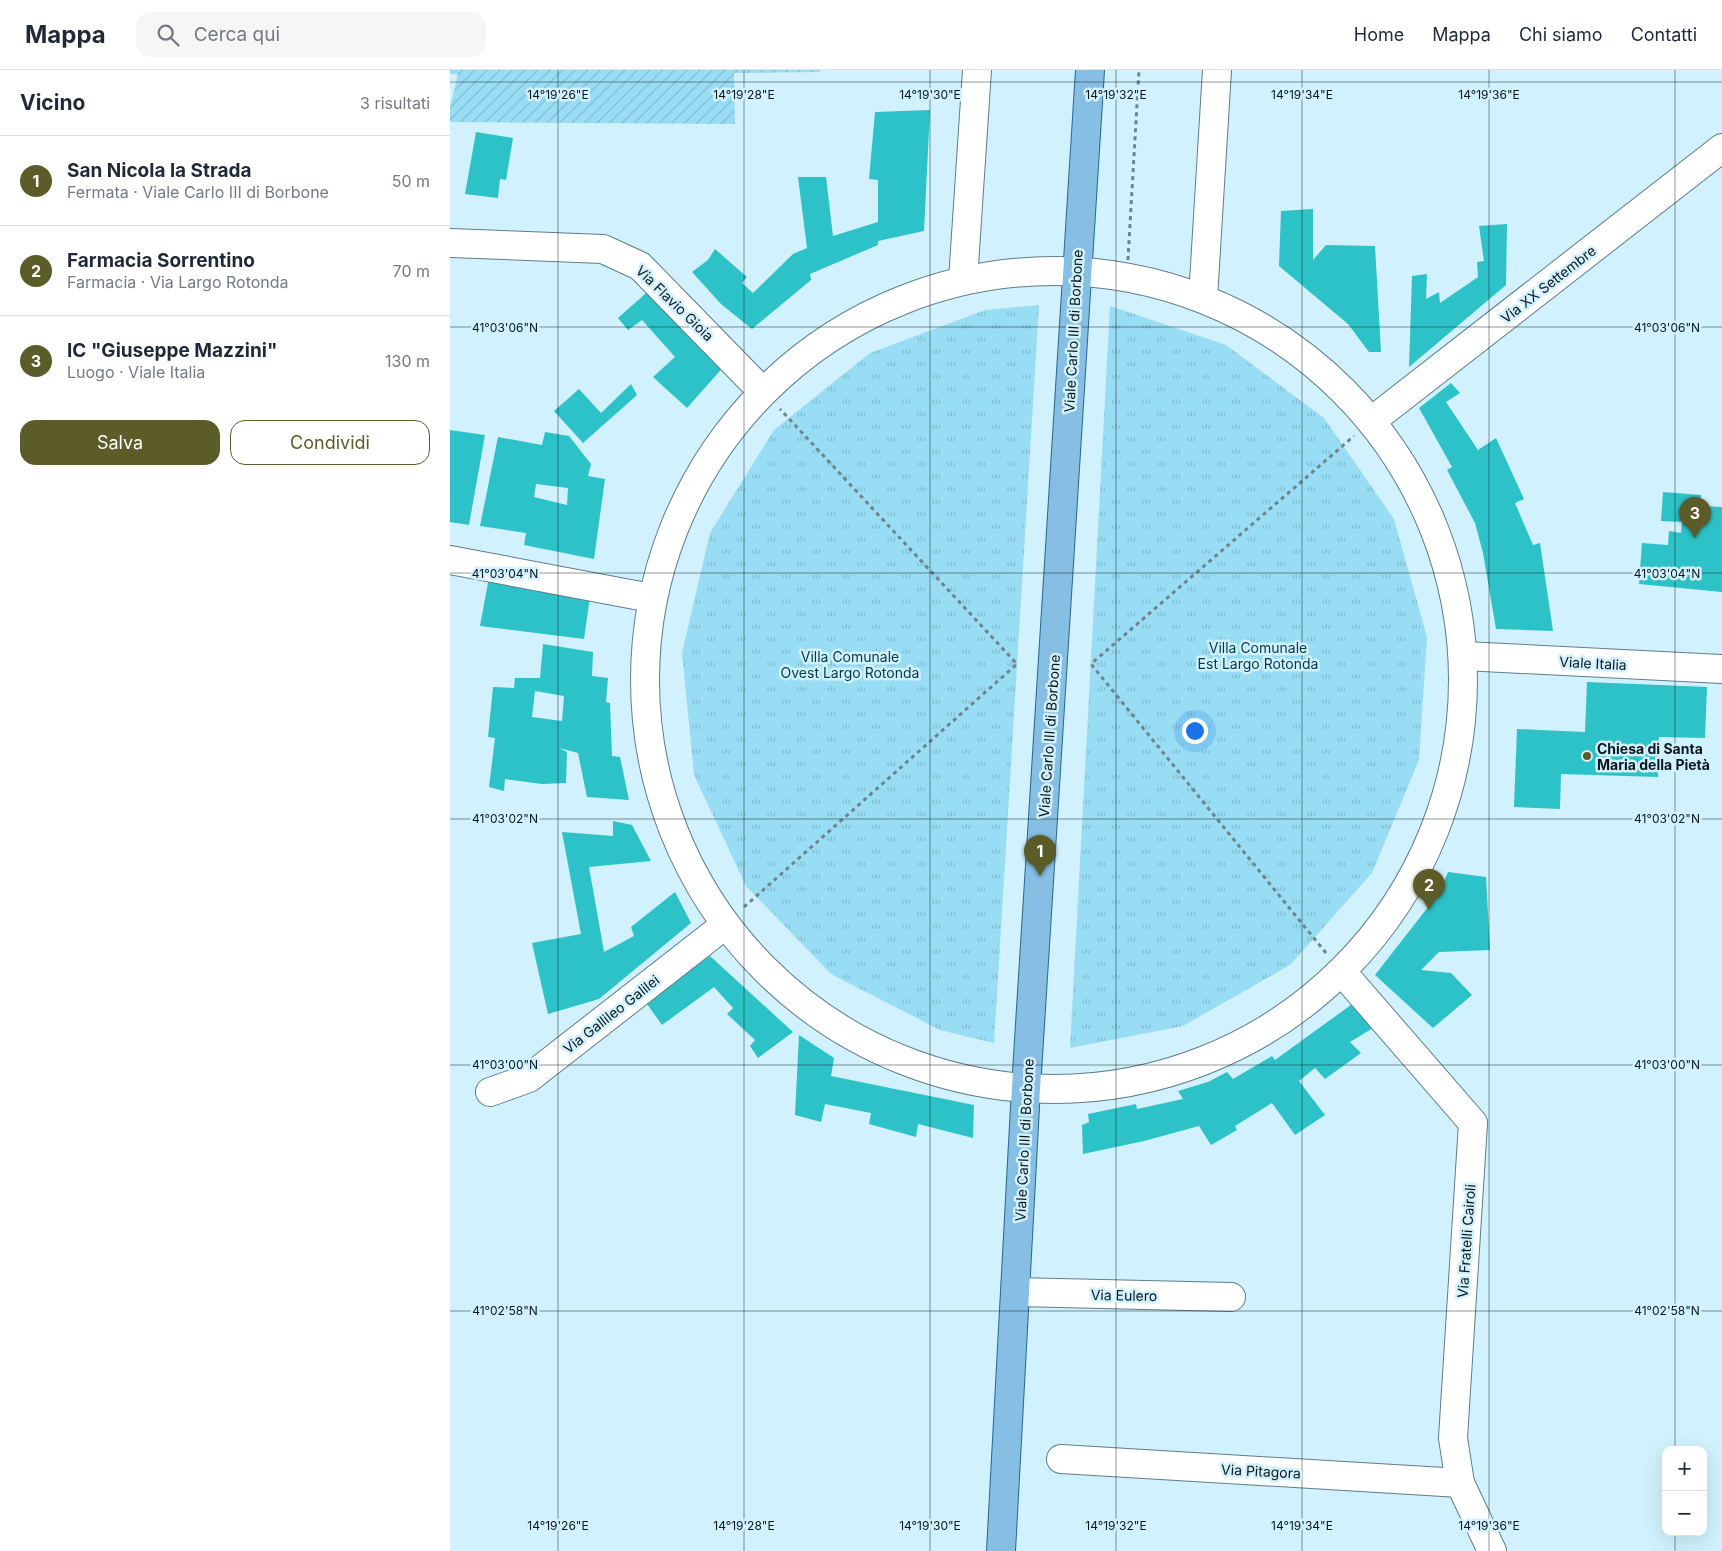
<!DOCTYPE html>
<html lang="it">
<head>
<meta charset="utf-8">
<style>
  :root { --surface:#fff; --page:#f6f6f7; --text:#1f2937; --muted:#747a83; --line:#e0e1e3; --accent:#5c5c29 }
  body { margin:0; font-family:Inter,sans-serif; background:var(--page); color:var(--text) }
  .controls { position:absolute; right:15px; bottom:15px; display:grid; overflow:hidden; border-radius:10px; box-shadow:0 5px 20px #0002 }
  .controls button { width:45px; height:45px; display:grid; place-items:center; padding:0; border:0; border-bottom:1px solid var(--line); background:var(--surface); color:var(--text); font:25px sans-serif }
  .you { position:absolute; left:744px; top:660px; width:18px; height:18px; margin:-12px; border:4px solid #fff; border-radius:50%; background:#1a73e8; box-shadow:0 0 0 8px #1a73e833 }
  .badge { display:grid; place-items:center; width:32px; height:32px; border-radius:50%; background:var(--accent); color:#fff; font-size:16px; font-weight:700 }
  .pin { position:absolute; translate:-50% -41px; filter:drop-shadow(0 1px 2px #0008) }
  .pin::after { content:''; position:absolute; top:26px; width:18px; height:15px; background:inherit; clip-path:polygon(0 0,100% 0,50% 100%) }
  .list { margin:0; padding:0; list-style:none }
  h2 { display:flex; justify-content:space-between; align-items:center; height:65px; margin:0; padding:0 20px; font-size:21px }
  h2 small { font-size:16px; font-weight:400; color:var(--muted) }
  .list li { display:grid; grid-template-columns:32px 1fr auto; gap:15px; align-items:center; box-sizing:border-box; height:90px; padding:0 20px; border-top:1px solid var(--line) }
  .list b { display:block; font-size:19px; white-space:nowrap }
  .list p { margin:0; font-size:16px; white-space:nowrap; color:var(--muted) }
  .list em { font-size:16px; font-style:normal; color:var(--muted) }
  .actions { display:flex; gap:10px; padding:15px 20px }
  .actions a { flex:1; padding:11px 0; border:1px solid var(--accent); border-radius:15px; text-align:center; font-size:18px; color:var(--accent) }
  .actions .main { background:var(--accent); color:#fff }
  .icon { flex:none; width:28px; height:28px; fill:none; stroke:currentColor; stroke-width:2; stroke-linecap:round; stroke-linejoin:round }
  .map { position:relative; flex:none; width:1272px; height:1481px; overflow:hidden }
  header { display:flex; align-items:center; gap:30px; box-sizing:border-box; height:70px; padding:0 25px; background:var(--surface); border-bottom:1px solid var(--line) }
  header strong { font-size:24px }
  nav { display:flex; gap:28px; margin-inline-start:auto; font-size:18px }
  .search { width:350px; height:45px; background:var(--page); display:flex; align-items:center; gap:12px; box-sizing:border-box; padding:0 18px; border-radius:15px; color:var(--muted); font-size:19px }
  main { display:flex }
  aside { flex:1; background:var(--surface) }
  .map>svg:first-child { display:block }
</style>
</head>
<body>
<header>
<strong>Mappa</strong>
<div class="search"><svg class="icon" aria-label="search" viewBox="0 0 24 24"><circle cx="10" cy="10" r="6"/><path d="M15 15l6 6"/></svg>Cerca qui</div>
<nav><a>Home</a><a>Mappa</a><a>Chi siamo</a><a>Contatti</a></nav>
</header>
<main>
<aside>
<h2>Vicino<small>3 risultati</small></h2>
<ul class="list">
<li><span class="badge">1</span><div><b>San Nicola la Strada</b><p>Fermata · Viale Carlo III di Borbone</p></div><em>50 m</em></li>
<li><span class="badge">2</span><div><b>Farmacia Sorrentino</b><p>Farmacia · Via Largo Rotonda</p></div><em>70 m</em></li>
<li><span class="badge">3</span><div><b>IC &quot;Giuseppe Mazzini&quot;</b><p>Luogo · Viale Italia</p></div><em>130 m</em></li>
</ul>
<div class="actions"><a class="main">Salva</a><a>Condividi</a></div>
</aside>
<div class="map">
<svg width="1272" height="1481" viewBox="0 0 1272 1481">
  <defs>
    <pattern id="park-tufts" width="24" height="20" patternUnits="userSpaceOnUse" patternTransform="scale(1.25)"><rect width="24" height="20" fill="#99ddf4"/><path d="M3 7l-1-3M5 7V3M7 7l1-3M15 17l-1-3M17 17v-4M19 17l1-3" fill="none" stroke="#82bdd1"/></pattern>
    <pattern id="garden-furrows" width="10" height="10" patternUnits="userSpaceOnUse" patternTransform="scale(1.25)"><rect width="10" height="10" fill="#99ddf4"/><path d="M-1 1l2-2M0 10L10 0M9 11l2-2" fill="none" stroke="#82bdd1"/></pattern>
  </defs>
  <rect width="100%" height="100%" fill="#d0f1fd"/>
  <g fill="url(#park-tufts)">
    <path d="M589,235L544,973L490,960L381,904L296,816L244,705L232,583L260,463L324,360L420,283L535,240Z"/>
    <path d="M660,236L776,275L874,348L944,449L977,567L969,690L922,803L840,895L733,956L620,978Z"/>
  </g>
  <path fill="url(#garden-furrows)" d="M0,0H370V2L284,3L285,54L0,52V38L8,4H0Z"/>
  <g fill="#2dc2c7" fill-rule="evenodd">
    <path d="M480,40L474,161L428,171V175L360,204L361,210L302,259L271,234L242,202L258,190L265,179L297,207L292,213L303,223L343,184L357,178L348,107H376L383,166L428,152V110L419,109L425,42Z"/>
    <path d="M26,62L63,68L56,110L50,109L48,128L15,124Z"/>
    <path d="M863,139V190L876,175L925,176L931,282H919L898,254L829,196L831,141Z"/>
    <path d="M1057,154L1056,215L959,297L962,206L977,204L976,229L989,222L990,233L1028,207L1027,192L1034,191L1029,156Z"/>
    <path d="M203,217L277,293L237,338L203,307L225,287L192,250L178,260L168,248Z"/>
    <path d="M1001,313L1010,323L996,332L1028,380L1046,368L1074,429L1065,433L1083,475L1090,473L1103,561L1046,559L1033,483L1025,453L997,400L1002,397L969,338Z"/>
    <path d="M181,314L187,325L133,373L104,341L129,319L151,343Z"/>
    <path d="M0,360L35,365L19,455L0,452Z"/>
    <path d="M95,362L119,366L141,394L138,406L155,409L144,489L74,475L76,463L30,456L48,367L92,375ZM86,414L118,418L117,435L84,427Z"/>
    <path d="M1213,422L1251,425L1250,436L1272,437V522L1189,514L1192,473L1218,475L1219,461L1231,463L1232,452L1211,451Z"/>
    <path d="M40,502L141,520L134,569L30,556Z"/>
    <path d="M93,574L143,582L142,606L158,608L156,632L160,633L162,686L170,687L179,730L137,727L128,683L109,678L117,682L116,713L92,714L55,709L54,721L39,717L45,668L38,667L43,617L64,618L65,608H90ZM85,621L114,626L112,651L82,647Z"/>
    <path d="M1137,612L1257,617L1255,668L1209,667L1208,707L1111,704L1110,739L1064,737L1067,659L1135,662Z"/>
    <path d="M163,751L182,755L201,791L139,797L154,882L184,866L181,857L225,822L241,853L149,929L98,944L82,873L131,864L112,762L163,766Z"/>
    <path d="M998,802L1036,807L1040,880L989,882L971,900L1001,903L1022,925L983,958L925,905L989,823Z"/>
    <path d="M260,886L343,962L308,988L300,976L305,970L277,944L283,938L264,917L212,955L195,931Z"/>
    <path d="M905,932L928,955L900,972L911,983L875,1009L865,998L849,1011L875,1045L845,1065L822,1033L785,1056L787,1060L761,1075L749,1056L694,1071L633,1084L632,1055L639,1052L638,1044L686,1034L687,1039L733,1029L728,1021L758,1012L777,1002L783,1009L822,986L825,990Z"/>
    <path d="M349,965L384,988L381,1006L524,1035L523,1068L468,1054L466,1067L419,1054L421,1043L375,1034L371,1052L345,1045Z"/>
  </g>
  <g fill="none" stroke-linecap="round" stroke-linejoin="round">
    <g stroke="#5f7d88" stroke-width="30">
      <g id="minor">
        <path d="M0,173L153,179L190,196L312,321"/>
        <circle cx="604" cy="610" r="409"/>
        <path d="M513,210L527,0"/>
        <path d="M753,228L767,0"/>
        <path d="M924,349L1272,78"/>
        <path d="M0,490L201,528"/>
        <path d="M1014,586L1272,599"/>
        <path d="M892,902L1023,1053L1003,1368L1010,1413L1042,1481"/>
        <path d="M40,1022L79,1008L275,855"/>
        <path d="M566,1222L781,1227"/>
        <path d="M611,1389L1010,1413"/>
      </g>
    </g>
    <g stroke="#266792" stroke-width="30">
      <path id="major" d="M551,1481L576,1018L640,0"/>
    </g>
    <g stroke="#6e848c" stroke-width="3" stroke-dasharray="4 4" stroke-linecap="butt">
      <path d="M677,206L689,0"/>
      <path d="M294,837L567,594L330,339"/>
      <path d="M876,883L641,594L904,366"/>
    </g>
    <use href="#minor" stroke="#fff" stroke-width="28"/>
    <use href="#major" stroke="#86bee4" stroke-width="28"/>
  </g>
  <path fill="none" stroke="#0b171b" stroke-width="1" stroke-opacity="0.45" d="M108,0V1481M294,0V1481M480,0V1481M666,0V1481M852,0V1481M1039,0V1481M1225,0V1380M0,12H1272M0,257H1272M0,503H1272M0,749H1272M0,995H1272M0,1241H1272M1225,1462V1481"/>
  <circle fill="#5c5c29" stroke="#d0f1fd" stroke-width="2" cx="1137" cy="686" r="5"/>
  <g text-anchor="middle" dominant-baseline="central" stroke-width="5" stroke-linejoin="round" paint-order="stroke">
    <g font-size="14" fill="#0b171b" stroke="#d0f1fd">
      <text transform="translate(1098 214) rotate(-38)">Via XX Settembre</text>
      <text transform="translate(225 233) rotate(44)">Via Flavio Gioia</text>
      <text transform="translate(623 261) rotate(-87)">Viale Carlo III di Borbone</text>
      <text transform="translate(1143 593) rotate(3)">Viale Italia</text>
      <text transform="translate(599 666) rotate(-86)">Viale Carlo III di Borbone</text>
      <text transform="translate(161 944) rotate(-38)">Via Gallileo Galilei</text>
      <text transform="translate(574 1070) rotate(-87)">Viale Carlo III di Borbone</text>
      <text transform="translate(1016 1171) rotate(-86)">Via Fratelli Cairoli</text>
      <text transform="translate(674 1225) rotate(1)">Via Eulero</text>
      <text transform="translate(811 1401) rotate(3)">Via Pitagora</text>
    </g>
    <g font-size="14" fill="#023b4a" stroke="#d0f1fd">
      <text x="808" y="577">Villa Comunale<tspan x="808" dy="16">Est Largo Rotonda</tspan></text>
      <text x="400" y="586">Villa Comunale<tspan x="400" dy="16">Ovest Largo Rotonda</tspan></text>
    </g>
    <g font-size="14" font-weight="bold" fill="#0b171b" stroke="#d0f1fd" text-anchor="start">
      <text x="1147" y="678">Chiesa di Santa<tspan x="1147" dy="16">Maria della Pietà</tspan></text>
    </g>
  </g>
  <g font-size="12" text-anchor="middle" fill="#0b171b" stroke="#d0f1fd" stroke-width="5" stroke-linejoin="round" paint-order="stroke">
    <text x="108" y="29">14°19'26"E</text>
    <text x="294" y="29">14°19'28"E</text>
    <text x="480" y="29">14°19'30"E</text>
    <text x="666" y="29">14°19'32"E</text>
    <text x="852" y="29">14°19'34"E</text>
    <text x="1039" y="29">14°19'36"E</text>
    <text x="55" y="262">41°03'06"N</text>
    <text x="1217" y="262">41°03'06"N</text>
    <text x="55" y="508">41°03'04"N</text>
    <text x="1217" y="508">41°03'04"N</text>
    <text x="55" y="753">41°03'02"N</text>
    <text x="1217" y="753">41°03'02"N</text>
    <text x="55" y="999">41°03'00"N</text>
    <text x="1217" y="999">41°03'00"N</text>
    <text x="55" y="1245">41°02'58"N</text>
    <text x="1217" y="1245">41°02'58"N</text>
    <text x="108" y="1460">14°19'26"E</text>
    <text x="294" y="1460">14°19'28"E</text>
    <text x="480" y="1460">14°19'30"E</text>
    <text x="666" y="1460">14°19'32"E</text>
    <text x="852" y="1460">14°19'34"E</text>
    <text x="1039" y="1460">14°19'36"E</text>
  </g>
</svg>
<div class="controls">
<button>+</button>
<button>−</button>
</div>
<div class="you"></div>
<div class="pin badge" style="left:590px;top:806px">1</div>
<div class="pin badge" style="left:979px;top:840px">2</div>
<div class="pin badge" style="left:1245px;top:468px">3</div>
</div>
</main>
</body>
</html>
